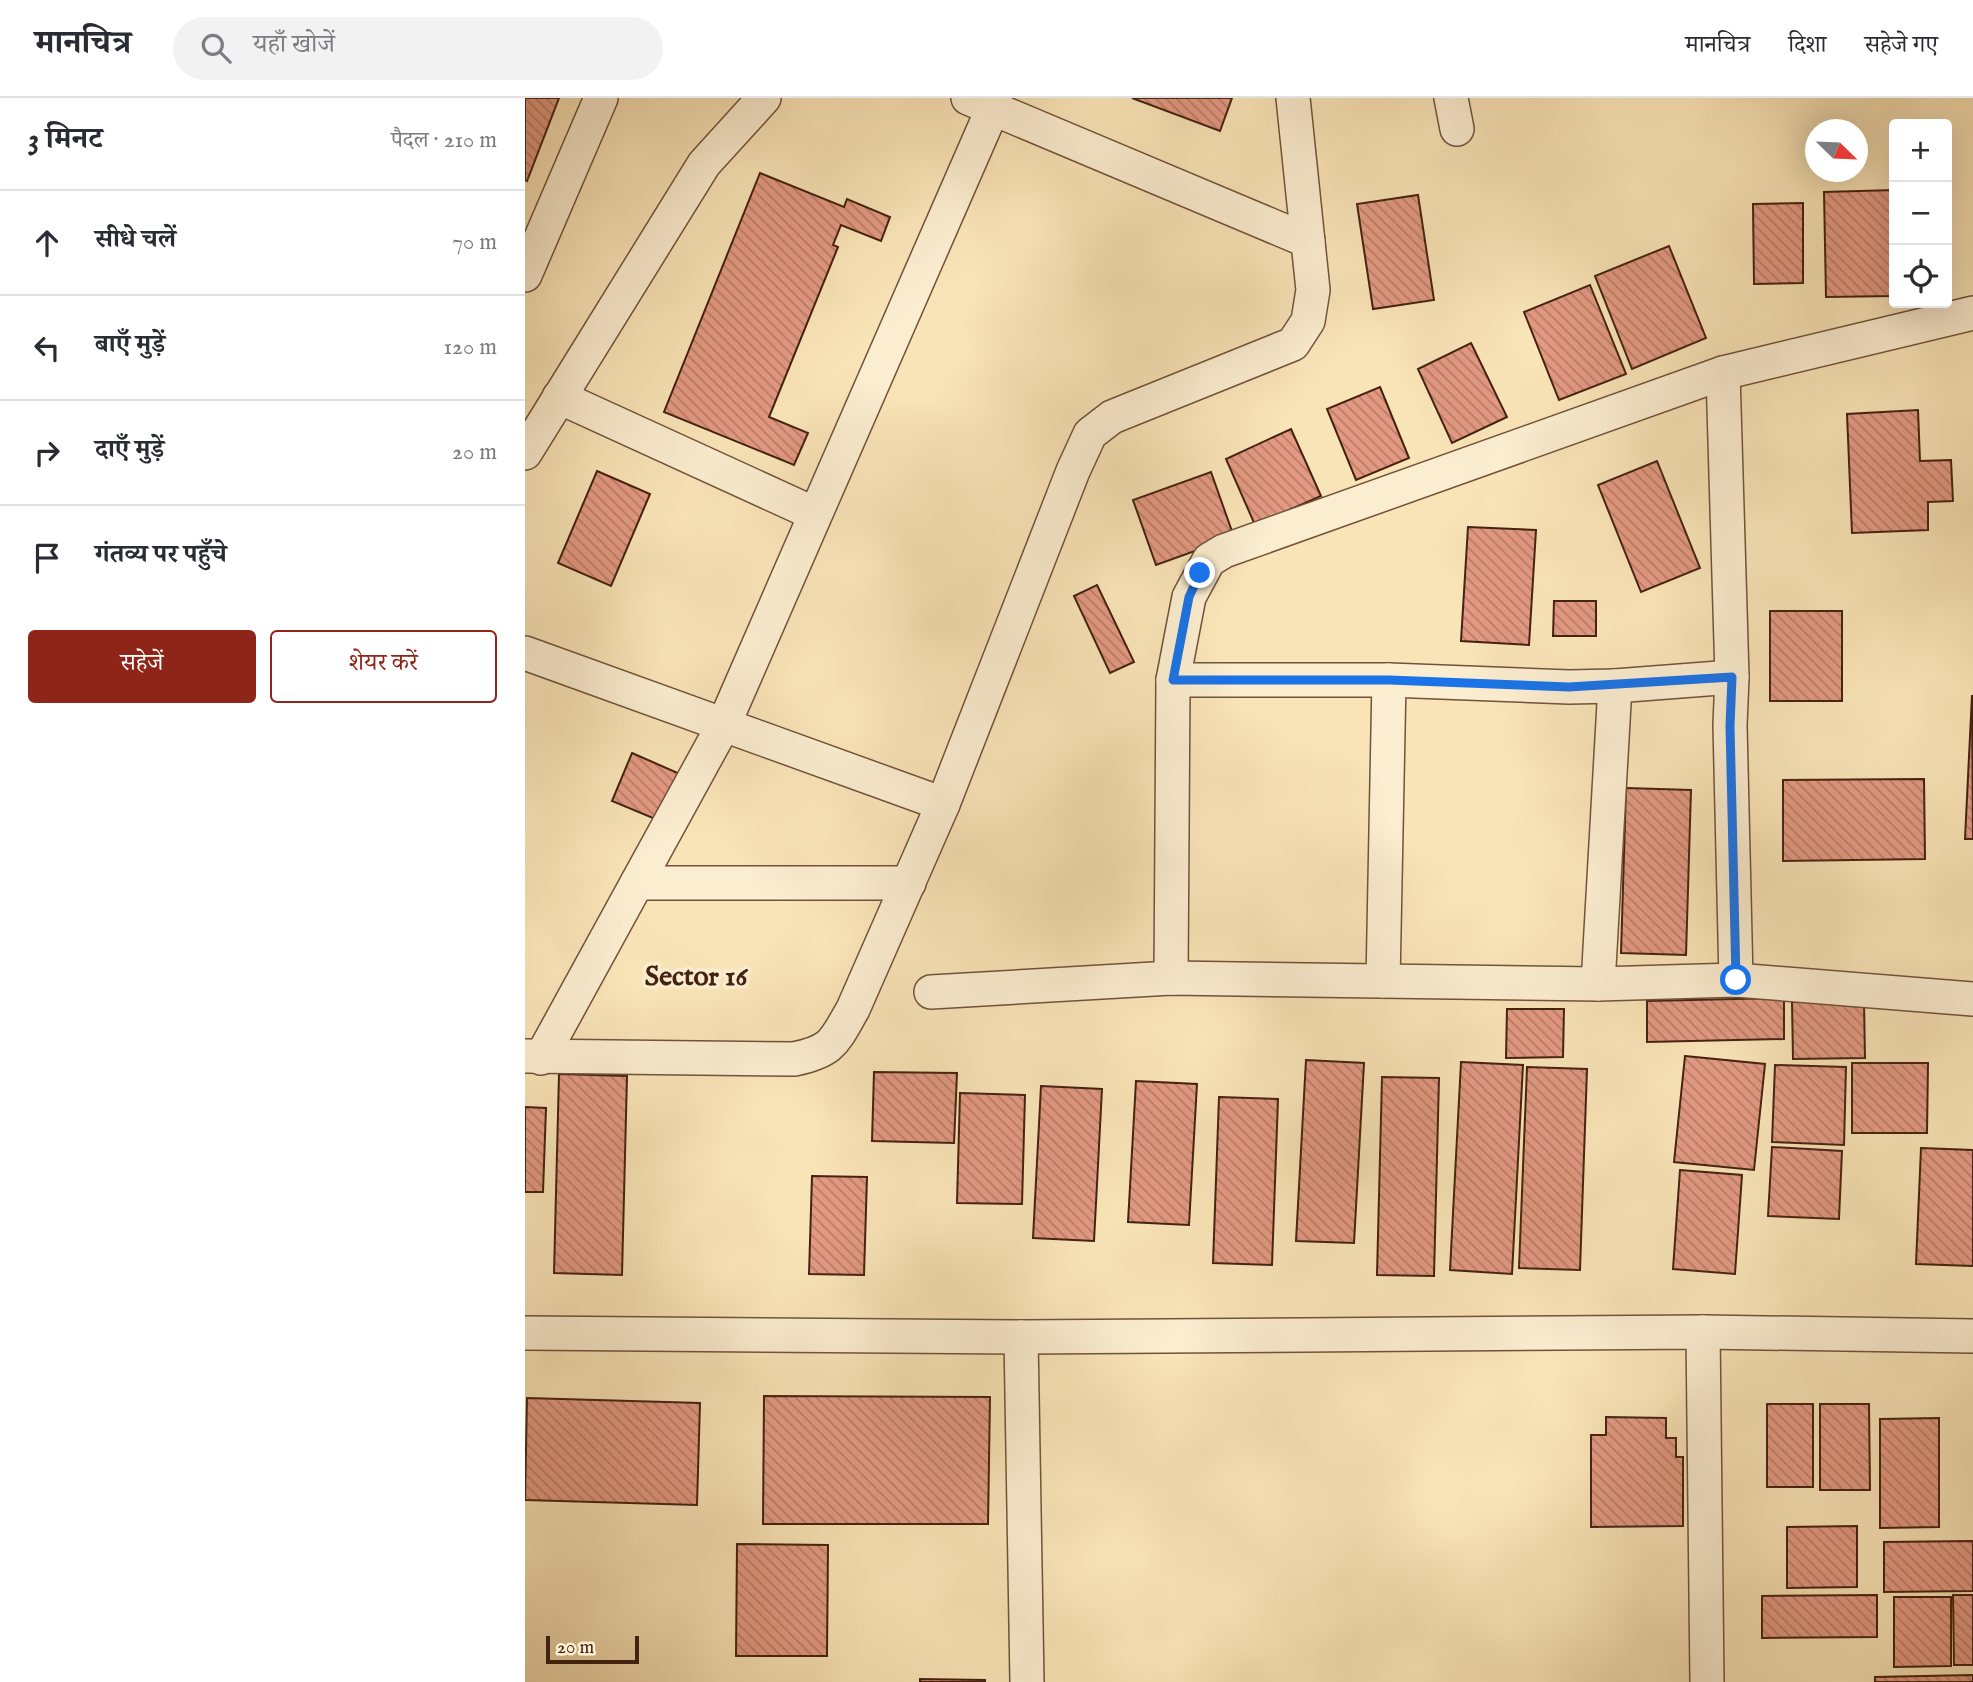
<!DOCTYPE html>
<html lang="hi">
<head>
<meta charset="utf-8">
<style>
  :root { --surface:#fff; --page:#f2f2f3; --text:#2b2b33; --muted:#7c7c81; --line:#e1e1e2; --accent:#8f2418 }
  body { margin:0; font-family:"IM FELL English","Noto Serif Devanagari",serif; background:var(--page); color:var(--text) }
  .controls { position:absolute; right:21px; top:21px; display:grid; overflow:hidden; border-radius:7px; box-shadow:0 7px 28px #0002 }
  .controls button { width:63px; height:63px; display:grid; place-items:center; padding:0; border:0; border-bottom:2px solid var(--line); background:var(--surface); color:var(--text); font:35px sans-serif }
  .compass { position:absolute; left:1280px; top:21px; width:63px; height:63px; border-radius:50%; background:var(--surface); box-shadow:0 7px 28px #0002; rotate:113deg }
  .scale { position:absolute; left:21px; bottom:18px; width:93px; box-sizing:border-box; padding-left:7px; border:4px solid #442210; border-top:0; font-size:19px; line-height:24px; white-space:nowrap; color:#442210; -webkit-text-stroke:5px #fbedd0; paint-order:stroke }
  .stop { position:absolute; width:21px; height:21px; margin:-16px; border:5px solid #1a73e8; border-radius:50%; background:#fff }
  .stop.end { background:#1a73e8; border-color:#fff; box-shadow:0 2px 7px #0008 }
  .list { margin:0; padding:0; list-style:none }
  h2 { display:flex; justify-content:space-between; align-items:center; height:91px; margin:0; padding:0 28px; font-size:30px }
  h2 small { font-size:23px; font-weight:400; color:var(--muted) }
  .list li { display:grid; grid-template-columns:46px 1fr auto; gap:21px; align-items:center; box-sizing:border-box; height:105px; padding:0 28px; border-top:2px solid var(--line) }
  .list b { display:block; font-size:26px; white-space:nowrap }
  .list em { font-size:23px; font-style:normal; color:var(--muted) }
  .actions { display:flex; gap:14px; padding:21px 28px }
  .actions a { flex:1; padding:16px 0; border:2px solid var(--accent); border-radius:7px; text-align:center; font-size:24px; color:var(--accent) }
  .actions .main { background:var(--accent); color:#fff }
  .icon { flex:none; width:38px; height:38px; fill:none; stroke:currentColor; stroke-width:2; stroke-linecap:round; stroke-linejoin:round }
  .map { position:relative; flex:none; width:1448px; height:1584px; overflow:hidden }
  header { display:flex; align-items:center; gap:42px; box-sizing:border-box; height:98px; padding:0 35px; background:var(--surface); border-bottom:2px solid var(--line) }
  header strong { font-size:33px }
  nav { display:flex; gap:38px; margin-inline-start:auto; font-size:24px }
  .search { width:490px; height:63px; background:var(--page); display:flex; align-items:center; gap:18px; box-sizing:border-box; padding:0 24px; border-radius:38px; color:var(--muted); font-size:26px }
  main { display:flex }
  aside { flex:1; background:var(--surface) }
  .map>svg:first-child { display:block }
</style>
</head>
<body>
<header>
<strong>मानचित्र</strong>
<div class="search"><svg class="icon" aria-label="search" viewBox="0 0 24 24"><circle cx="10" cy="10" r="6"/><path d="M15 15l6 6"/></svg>यहाँ खोजें</div>
<nav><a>मानचित्र</a><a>दिशा</a><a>सहेजे गए</a></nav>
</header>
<main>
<aside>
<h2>3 मिनट<small>पैदल · 210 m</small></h2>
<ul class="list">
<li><svg class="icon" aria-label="ahead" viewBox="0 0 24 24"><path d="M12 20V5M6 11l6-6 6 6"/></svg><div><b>सीधे चलें</b></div><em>70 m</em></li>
<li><svg class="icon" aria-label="left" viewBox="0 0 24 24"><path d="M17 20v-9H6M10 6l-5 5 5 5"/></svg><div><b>बाएँ मुड़ें</b></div><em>120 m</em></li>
<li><svg class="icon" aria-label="right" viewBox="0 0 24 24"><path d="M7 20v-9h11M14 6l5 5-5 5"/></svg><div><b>दाएँ मुड़ें</b></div><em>20 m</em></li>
<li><svg class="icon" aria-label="arrive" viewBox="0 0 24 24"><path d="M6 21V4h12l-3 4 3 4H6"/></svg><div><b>गंतव्य पर पहुँचे</b></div></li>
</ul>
<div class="actions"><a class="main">सहेजें</a><a>शेयर करें</a></div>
</aside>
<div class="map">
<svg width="1448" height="1584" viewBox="0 0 1448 1584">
  <defs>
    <pattern id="building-back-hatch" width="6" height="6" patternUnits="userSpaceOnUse" patternTransform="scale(1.75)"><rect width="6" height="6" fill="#e39982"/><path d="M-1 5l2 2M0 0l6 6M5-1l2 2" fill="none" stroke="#ba7c69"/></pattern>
  </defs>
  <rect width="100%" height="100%" fill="#f9e4b7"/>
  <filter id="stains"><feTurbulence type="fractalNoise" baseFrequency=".00286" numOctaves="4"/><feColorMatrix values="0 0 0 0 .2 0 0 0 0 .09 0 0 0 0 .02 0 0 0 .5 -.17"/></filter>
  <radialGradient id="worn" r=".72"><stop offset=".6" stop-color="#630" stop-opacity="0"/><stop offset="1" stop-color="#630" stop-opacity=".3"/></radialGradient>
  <g fill="url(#building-back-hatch)" stroke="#442210" stroke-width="2">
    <path d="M0,0H34L2,83L0,82Z"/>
    <path d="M607,0H707L695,33Z"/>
    <path d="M235,75L319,109L322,101L365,119L356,143L316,127L308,147L313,149L244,319L283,335L269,367L139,314Z"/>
    <path d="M1369,92V198L1301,199L1299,94Z"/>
    <path d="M893,97L909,202L848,211L832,106Z"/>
    <path d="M1278,105V185L1229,186L1228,106Z"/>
    <path d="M1144,148L1181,240L1107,271L1070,178Z"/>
    <path d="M1065,187L1101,276L1034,302L999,214Z"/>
    <path d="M946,245L982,319L927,345L893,271Z"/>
    <path d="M855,289L884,360L831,382L802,311Z"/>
    <path d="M1393,312L1395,363L1426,362L1428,403L1403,404V432L1327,435L1322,316Z"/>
    <path d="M766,331L796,398L730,427L701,361Z"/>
    <path d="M1132,363L1175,470L1116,494L1073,387Z"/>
    <path d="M72,373L125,396L86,488L33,465Z"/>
    <path d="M686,374L709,439L631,467L608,402Z"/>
    <path d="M943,429L1011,432L1004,547L936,543Z"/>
    <path d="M572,487L609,564L585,575L549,498Z"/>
    <path d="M1029,503H1071V538H1028Z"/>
    <rect x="1245" y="513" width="72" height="90"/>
    <path d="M1447,597L1448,741H1440Z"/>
    <path d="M107,655L155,676L135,723L87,703Z"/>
    <path d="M1399,681L1400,761L1258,763V682Z"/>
    <path d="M1101,690L1166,692L1161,857L1096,855Z"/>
    <path d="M1259,900V941L1122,944V903Z"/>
    <path d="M1339,903L1340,960L1268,961L1267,904Z"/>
    <path d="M982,911H1039L1038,959L981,960Z"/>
    <path d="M1160,958L1240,966L1229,1072L1149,1064Z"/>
    <path d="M781,962L839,965L829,1145L771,1143Z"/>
    <path d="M936,964L998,967L987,1176L925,1172Z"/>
    <path d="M1327,965H1403L1402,1035H1327Z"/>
    <path d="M1250,967L1321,969L1319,1047L1247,1044Z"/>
    <path d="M1002,969L1062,971L1055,1172L994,1170Z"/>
    <path d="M349,974L432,975L429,1045L347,1043Z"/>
    <path d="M34,976L102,978L97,1177L29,1175Z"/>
    <path d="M857,979L914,980L909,1178L852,1177Z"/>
    <path d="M611,983L672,986L664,1127L603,1124Z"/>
    <path d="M516,988L577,991L569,1143L508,1140Z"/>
    <path d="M435,995L500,997L497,1106L432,1105Z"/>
    <path d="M694,999L753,1001L747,1167L688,1165Z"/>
    <path d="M0,1009L21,1010L18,1094H0Z"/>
    <path d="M1247,1049L1317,1053L1314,1121L1243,1118Z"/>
    <path d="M1396,1050L1448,1052V1168L1391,1166Z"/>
    <path d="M1155,1072L1217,1077L1210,1176L1148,1171Z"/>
    <path d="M287,1078L342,1079L339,1177L284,1176Z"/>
    <path d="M239,1298L465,1299L463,1426H238Z"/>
    <path d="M2,1300L175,1305L172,1407L0,1402Z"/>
    <rect x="1242" y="1306" width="46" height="83"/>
    <path d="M1295,1306H1344L1345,1392H1295Z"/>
    <path d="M1081,1319L1141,1320V1340H1151V1359H1158V1428L1066,1429V1337H1081Z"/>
    <path d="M1414,1320V1429L1355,1430V1321Z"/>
    <path d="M1332,1428V1489L1262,1490V1429Z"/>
    <path d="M1448,1443V1493L1359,1494V1444Z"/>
    <path d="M212,1446L303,1447L302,1558H211Z"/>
    <path d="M1352,1497V1539L1237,1540V1498Z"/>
    <path d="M1428,1497H1448V1567H1429Z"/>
    <path d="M1369,1499H1426V1568L1369,1569Z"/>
    <path d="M1448,1577V1584H1350V1579Z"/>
    <path d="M395,1581L460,1582V1584H395Z"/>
  </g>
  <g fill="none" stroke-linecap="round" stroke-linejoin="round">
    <g stroke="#71523a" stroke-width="36">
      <g id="minor">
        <path d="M443,0L783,143"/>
        <path d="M926,0L932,31"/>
        <path d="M0,177L76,0"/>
        <path d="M1198,275L1207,579L1205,627L1211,882"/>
        <path d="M34,299L290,416"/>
        <path d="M0,355L179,66L239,0"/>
        <path d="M0,555L418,706"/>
        <path d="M648,582L664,499L684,462L699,453L1198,275L1448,215"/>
        <path d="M1090,588L1207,579"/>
        <path d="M112,785H384"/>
        <path d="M646,880L648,582H864L1044,589L1090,588L1073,886"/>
        <path d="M858,883L864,582"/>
        <path d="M406,894L646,880L1073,886L1211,882L1448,901"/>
        <path d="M0,958L269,961C308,953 309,944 328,911L418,706L548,373L565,336L587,319L768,246L783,223L788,192L768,0"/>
        <path d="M16,960L199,626L468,10"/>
        <path d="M1178,1234L1182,1584"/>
        <path d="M0,1235L496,1239L1178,1234L1448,1238"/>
        <path d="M496,1239L502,1584"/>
      </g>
    </g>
    <use href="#minor" stroke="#fbedd0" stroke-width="33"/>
  </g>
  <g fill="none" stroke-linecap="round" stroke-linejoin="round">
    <path stroke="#1a73e8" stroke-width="9" d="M675,475L664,499L648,582H864L1044,589L1207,579L1205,628L1211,882"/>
  </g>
  <g text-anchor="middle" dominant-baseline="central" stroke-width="7" stroke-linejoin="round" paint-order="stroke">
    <g font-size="28" font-weight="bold" fill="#442210" stroke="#fbedd0">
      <text x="171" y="879">Sector 16</text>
    </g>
  </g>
  <rect width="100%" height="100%" filter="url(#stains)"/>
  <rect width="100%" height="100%" fill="url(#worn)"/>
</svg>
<div class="controls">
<button>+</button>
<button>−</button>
<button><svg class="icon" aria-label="locate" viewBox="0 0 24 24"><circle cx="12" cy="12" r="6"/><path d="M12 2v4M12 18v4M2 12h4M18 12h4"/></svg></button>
</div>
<svg class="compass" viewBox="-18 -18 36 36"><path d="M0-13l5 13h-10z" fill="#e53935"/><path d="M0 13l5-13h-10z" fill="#7c7c81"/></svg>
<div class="scale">20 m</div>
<div class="stop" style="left:1211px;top:882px"></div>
<div class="stop end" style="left:675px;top:475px"></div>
</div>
</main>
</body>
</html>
